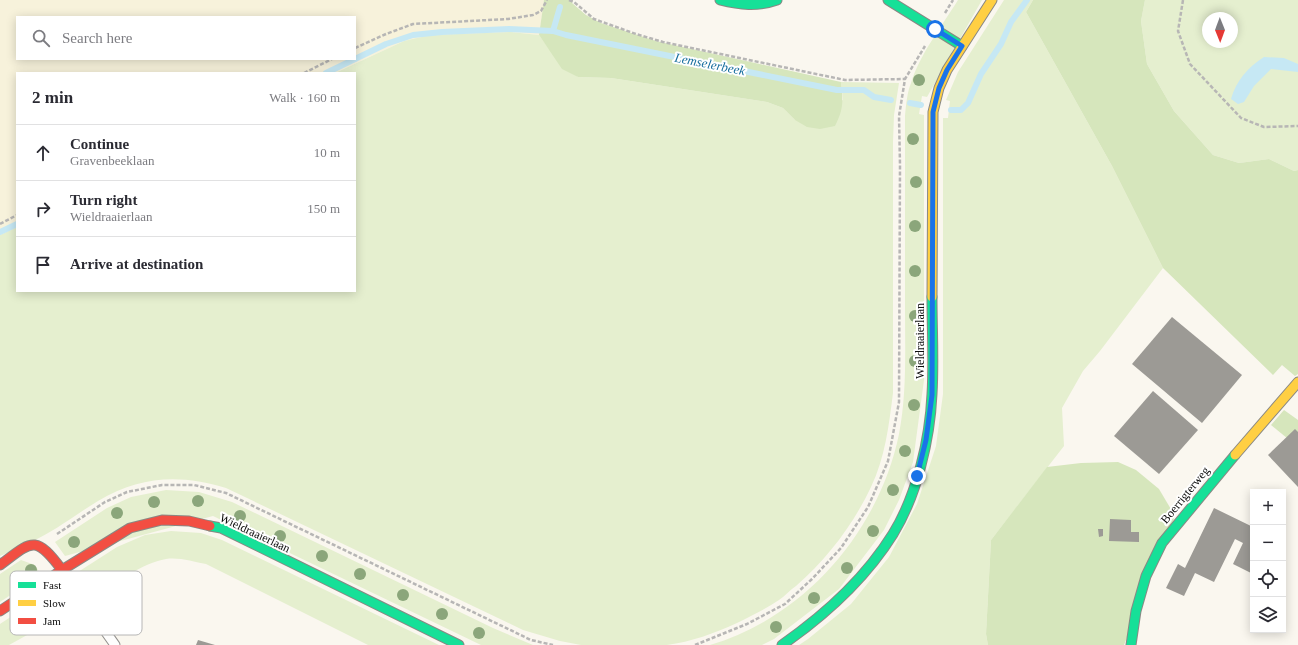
<!DOCTYPE html>
<html lang="en">
<head>
<meta charset="utf-8">
<style>
  :root { --surface:#fff; --page:#f2f2f3; --text:#2b2b33; --muted:#7c7c81; --line:#e1e1e2 }
  body { margin:0; font-family:"Times New Roman",serif; background:var(--page); color:var(--text) }
  .controls { position:absolute; right:12px; bottom:12px; display:grid; overflow:hidden; border-radius:0px; box-shadow:0 2px 10px #0003 }
  .controls button { width:36px; height:36px; display:grid; place-items:center; padding:0; border:0; border-bottom:1px solid var(--line); background:var(--surface); color:var(--text); font:20px sans-serif }
  .compass { position:absolute; left:1202px; top:12px; width:36px; height:36px; border-radius:50%; background:var(--surface); box-shadow:0 2px 10px #0003; rotate:179deg }
  .stop { position:absolute; width:12px; height:12px; margin:-9px; border:3px solid #1a73e8; border-radius:50%; background:#fff }
  .stop.end { background:#1a73e8; border-color:#fff; box-shadow:0 1px 4px #0008 }
  .list { margin:0; padding:0; list-style:none }
  h2 { display:flex; justify-content:space-between; align-items:center; height:52px; margin:0; padding:0 16px; font-size:17px }
  h2 small { font-size:13px; font-weight:400; color:var(--muted) }
  .list li { display:grid; grid-template-columns:26px 1fr auto; gap:12px; align-items:center; box-sizing:border-box; height:56px; padding:0 16px; border-top:1px solid var(--line) }
  .list b { display:block; font-size:15px; white-space:nowrap }
  .list p { margin:0; font-size:13px; white-space:nowrap; color:var(--muted) }
  .list em { font-size:13px; font-style:normal; color:var(--muted) }
  .icon { flex:none; width:22px; height:22px; fill:none; stroke:currentColor; stroke-width:2; stroke-linecap:round; stroke-linejoin:round }
  .map { position:relative; flex:none; width:1298px; height:645px; overflow:hidden }
  .search { position:absolute; background:var(--surface); box-shadow:0 2px 10px #0003; left:16px; top:16px; width:340px; height:44px; display:flex; align-items:center; gap:10px; box-sizing:border-box; padding:0 14px; border-radius:0px; color:var(--muted); font-size:15px }
  .panel { position:absolute; background:var(--surface); box-shadow:0 2px 10px #0003; left:16px; top:72px; width:340px; height:220px; border-radius:0px }
  .map>svg:first-child { display:block }
</style>
</head>
<body>
<div class="map">
<svg width="1298" height="645" viewBox="0 0 1298 645">
  <rect width="100%" height="100%" fill="#faf7ef"/>
  <path fill="#f7f2db" fill-rule="evenodd" d="M0,0H544L539,35L511,32L404,41L335,73H17V227L0,235ZM17,17H355V59H17Z"/>
  <g fill="#e5efcf" fill-rule="evenodd">
    <path d="M958,0H982L927,97L922,96L919,114L924,115V380L913,462L899,500L884,530L839,589L774,639L762,645H710C805,617 879,531 899,434C907,393 905,350 905,308C905,244 905,180 905,116C906,105 907,93 911,83C920,54 942,26 958,0Z"/>
    <path d="M1004,0H1033L1026,12L1112,166L1163,268L1100,351L1083,371L1062,408L1064,446L991,540L986,634L988,645H799L808,639L851,604L889,557L917,504L936,446L943,394V118H948L950,101L946,100L958,72Z"/>
    <path d="M1145,0H1298V170L1294,171L1269,159L1239,163L1213,155L1174,111L1147,64L1141,21ZM1208,18H1232V42H1208Z"/>
    <path d="M511,32L539,35L549,49L578,77L611,78L767,102L783,108L795,120L843,100L841,82L899,83L894,115L893,142V393C889,425 885,458 871,487C853,525 827,559 796,586C790,590 785,596 779,600C766,609 751,616 737,623C715,633 691,642 667,645H581L560,641L523,630L226,488C180,474 140,476 98,501C78,513 59,528 39,538C26,545 13,550 0,556V235L17,227V291H355V73H335L404,41L431,35Z"/>
    <path d="M166,490L199,492L232,502L493,628L533,645H481L213,516L65,556L55,542L107,508L131,497Z"/>
    <path d="M171,531L201,533L222,540L439,645H368L206,564C194,562 179,557 166,559C142,563 118,582 98,595L88,581L83,585L78,576V572L117,547L145,535Z"/>
    <path d="M21,560L35,565L41,575L0,602V574Z"/>
    <path d="M59,585L62,586L76,608L9,645H0V624Z"/>
  </g>
  <g fill="#d6e6bc">
    <path d="M544,0H573L572,3L586,15L601,23L656,41L841,82C843,101 844,108 835,126L820,129L807,127L795,120L783,108L767,102L611,78L578,77L562,69L539,35Z"/>
    <path d="M1033,0H1145L1141,21L1147,64L1174,111L1213,155L1239,163L1269,159L1294,171L1298,170V374L1295,376L1282,365L1273,375L1163,268L1112,166L1026,12Z"/>
    <path d="M1284,410L1298,420V447L1271,425Z"/>
    <path d="M1118,462L1136,470L1159,489L1175,516L1124,645H988L986,634L991,540L1047,467L1081,463Z"/>
  </g>
  <path fill="#c6e8f4" d="M1264,57L1284,58L1298,64V72L1271,69L1254,86L1244,102L1238,104L1231,99C1236,81 1248,67 1264,57Z"/>
  <g fill="none" stroke-linecap="round" stroke-linejoin="round">
    <g stroke="#c6e8f4" stroke-width="6">
      <path d="M560,7L553,31L566,35L837,90H864L874,97L891,100"/>
      <path d="M355,59L386,44L413,35L442,32L509,29L553,31"/>
      <path d="M326,73L355,59"/>
      <path d="M910,103L921,105"/>
      <path d="M951,110H961L968,103L981,74L1001,44L1011,22L1027,0"/>
      <path d="M0,232L17,224"/>
    </g>
  </g>
  <g fill="#9c9a95">
    <path d="M1172,317L1242,375L1202,423L1132,364Z"/>
    <path d="M1153,391L1198,430L1159,474L1114,436Z"/>
    <path d="M1295,429L1298,432V487L1268,455Z"/>
    <path d="M1214,508L1253,527V574L1233,564L1243,543L1235,539L1214,582L1195,573L1184,596L1166,588L1178,564L1185,568Z"/>
    <path d="M1110,519L1131,520V532H1139V542L1109,541Z"/>
    <path d="M1098,529H1103V536L1099,537Z"/>
    <path d="M198,640L215,645H196Z"/>
  </g>
  <g fill="none" stroke-linecap="round" stroke-linejoin="round">
    <g stroke="#93918e" stroke-width="11">
      <path id="lane" d="M62,570L115,645"/>
    </g>
    <g stroke="#898884" stroke-width="11">
      <g id="fast">
        <path d="M720,0C740,5 757,7 777,0"/>
        <path d="M888,0L962,46"/>
        <path d="M210,526L221,528L459,645"/>
        <path d="M782,645C825,615 865,579 893,534C917,495 930,439 932,394C934,362 932,329 932,297"/>
        <path d="M1131,645L1136,611L1146,576L1162,543L1235,455"/>
      </g>
    </g>
    <g stroke="#898884" stroke-width="11">
      <g id="slow">
        <path d="M932,297L933,112L939,88L947,70L992,0"/>
        <path d="M1235,455L1298,382"/>
      </g>
    </g>
    <g stroke="#898884" stroke-width="11">
      <g id="jam">
        <path d="M0,565C32,541 35,534 62,570"/>
        <path d="M0,611L62,570L130,528L162,520L189,521L210,526"/>
      </g>
    </g>
    <g stroke="#b7b6b5" stroke-width="2.5" stroke-dasharray="4 2" stroke-linecap="butt">
      <path d="M569,0L574,2L594,19L636,34L663,42L845,80L905,79"/>
      <path d="M1183,0L1178,31L1190,64L1241,118L1264,127L1298,126"/>
      <path d="M945,13L953,0"/>
      <path d="M355,48L386,34L413,24L508,19L533,15L541,11L547,0"/>
      <path d="M304,73L332,59"/>
      <path d="M0,224L17,215"/>
      <path d="M57,534L105,502L127,492L162,485H194L226,493L531,640L553,645"/>
      <path d="M695,645L747,624L785,604L812,579L841,548L868,507L888,461L899,402L900,165L899,116L905,79L925,46"/>
    </g>
    <use href="#lane" stroke="#fefefd" stroke-width="9"/>
    <use href="#fast" stroke="#16e098" stroke-width="9"/>
    <use href="#slow" stroke="#ffcf43" stroke-width="9"/>
    <use href="#jam" stroke="#f24e42" stroke-width="9"/>
  </g>
  <g fill="#8ba67b">
    <circle cx="919" cy="80" r="6"/>
    <circle cx="913" cy="139" r="6"/>
    <circle cx="916" cy="182" r="6"/>
    <circle cx="915" cy="226" r="6"/>
    <circle cx="915" cy="271" r="6"/>
    <circle cx="915" cy="316" r="6"/>
    <circle cx="915" cy="361" r="6"/>
    <circle cx="914" cy="405" r="6"/>
    <circle cx="905" cy="451" r="6"/>
    <circle cx="893" cy="490" r="6"/>
    <circle cx="198" cy="501" r="6"/>
    <circle cx="154" cy="502" r="6"/>
    <circle cx="117" cy="513" r="6"/>
    <circle cx="240" cy="516" r="6"/>
    <circle cx="873" cy="531" r="6"/>
    <circle cx="280" cy="536" r="6"/>
    <circle cx="74" cy="542" r="6"/>
    <circle cx="322" cy="556" r="6"/>
    <circle cx="847" cy="568" r="6"/>
    <circle cx="31" cy="570" r="6"/>
    <circle cx="360" cy="574" r="6"/>
    <circle cx="403" cy="595" r="6"/>
    <circle cx="814" cy="598" r="6"/>
    <circle cx="442" cy="614" r="6"/>
    <circle cx="776" cy="627" r="6"/>
    <circle cx="479" cy="633" r="6"/>
  </g>
  <g fill="none" stroke-linecap="round" stroke-linejoin="round">
    <path stroke="#1a73e8" stroke-width="5" d="M917,476L926,440L932,395L933,112L939,88L947,70L962,46L935,29"/>
  </g>
  <g text-anchor="middle" dominant-baseline="central" stroke-width="4" stroke-linejoin="round" paint-order="stroke">
    <g font-size="12" fill="#0b0b0b" stroke="#fff">
      <text transform="translate(920 341) rotate(-90)">Wieldraaierlaan</text>
      <text transform="translate(1185 495) rotate(-51)">Boerrigterweg</text>
      <text transform="translate(255 533) rotate(25)">Wieldraaierlaan</text>
    </g>
    <g font-size="13" font-style="italic" fill="#156d9d" stroke="#fff">
      <text transform="translate(710 64) rotate(11)">Lemselerbeek</text>
    </g>
  </g>
  <rect x="10" y="571" width="132" height="64" rx="6" fill="#fff" stroke="#b6b6b6" stroke-width="1"/>
  <rect x="18" y="582" width="18" height="6" fill="#16e098"/>
  <rect x="18" y="600" width="18" height="6" fill="#ffcf43"/>
  <rect x="18" y="618" width="18" height="6" fill="#f24e42"/>
  <g font-size="11" fill="#0b0b0b">
    <text x="43" y="589">Fast</text>
    <text x="43" y="607">Slow</text>
    <text x="43" y="625">Jam</text>
  </g>
</svg>
<div class="controls">
<button>+</button>
<button>−</button>
<button><svg class="icon" aria-label="locate" viewBox="0 0 24 24"><circle cx="12" cy="12" r="6"/><path d="M12 2v4M12 18v4M2 12h4M18 12h4"/></svg></button>
<button><svg class="icon" aria-label="layers" viewBox="0 0 24 24"><path d="M12 4l9 5-9 5-9-5zM3 14l9 5 9-5"/></svg></button>
</div>
<svg class="compass" viewBox="-18 -18 36 36"><path d="M0-13l5 13h-10z" fill="#e53935"/><path d="M0 13l5-13h-10z" fill="#7c7c81"/></svg>
<div class="stop" style="left:935px;top:29px"></div>
<div class="stop end" style="left:917px;top:476px"></div>
<div class="search"><svg class="icon" aria-label="search" viewBox="0 0 24 24"><circle cx="10" cy="10" r="6"/><path d="M15 15l6 6"/></svg>Search here</div>
<section class="panel">
<h2>2 min<small>Walk · 160 m</small></h2>
<ul class="list">
<li><svg class="icon" aria-label="ahead" viewBox="0 0 24 24"><path d="M12 20V5M6 11l6-6 6 6"/></svg><div><b>Continue</b><p>Gravenbeeklaan</p></div><em>10 m</em></li>
<li><svg class="icon" aria-label="right" viewBox="0 0 24 24"><path d="M7 20v-9h11M14 6l5 5-5 5"/></svg><div><b>Turn right</b><p>Wieldraaierlaan</p></div><em>150 m</em></li>
<li><svg class="icon" aria-label="arrive" viewBox="0 0 24 24"><path d="M6 21V4h12l-3 4 3 4H6"/></svg><div><b>Arrive at destination</b></div></li>
</ul>
</section>
</div>
</body>
</html>
